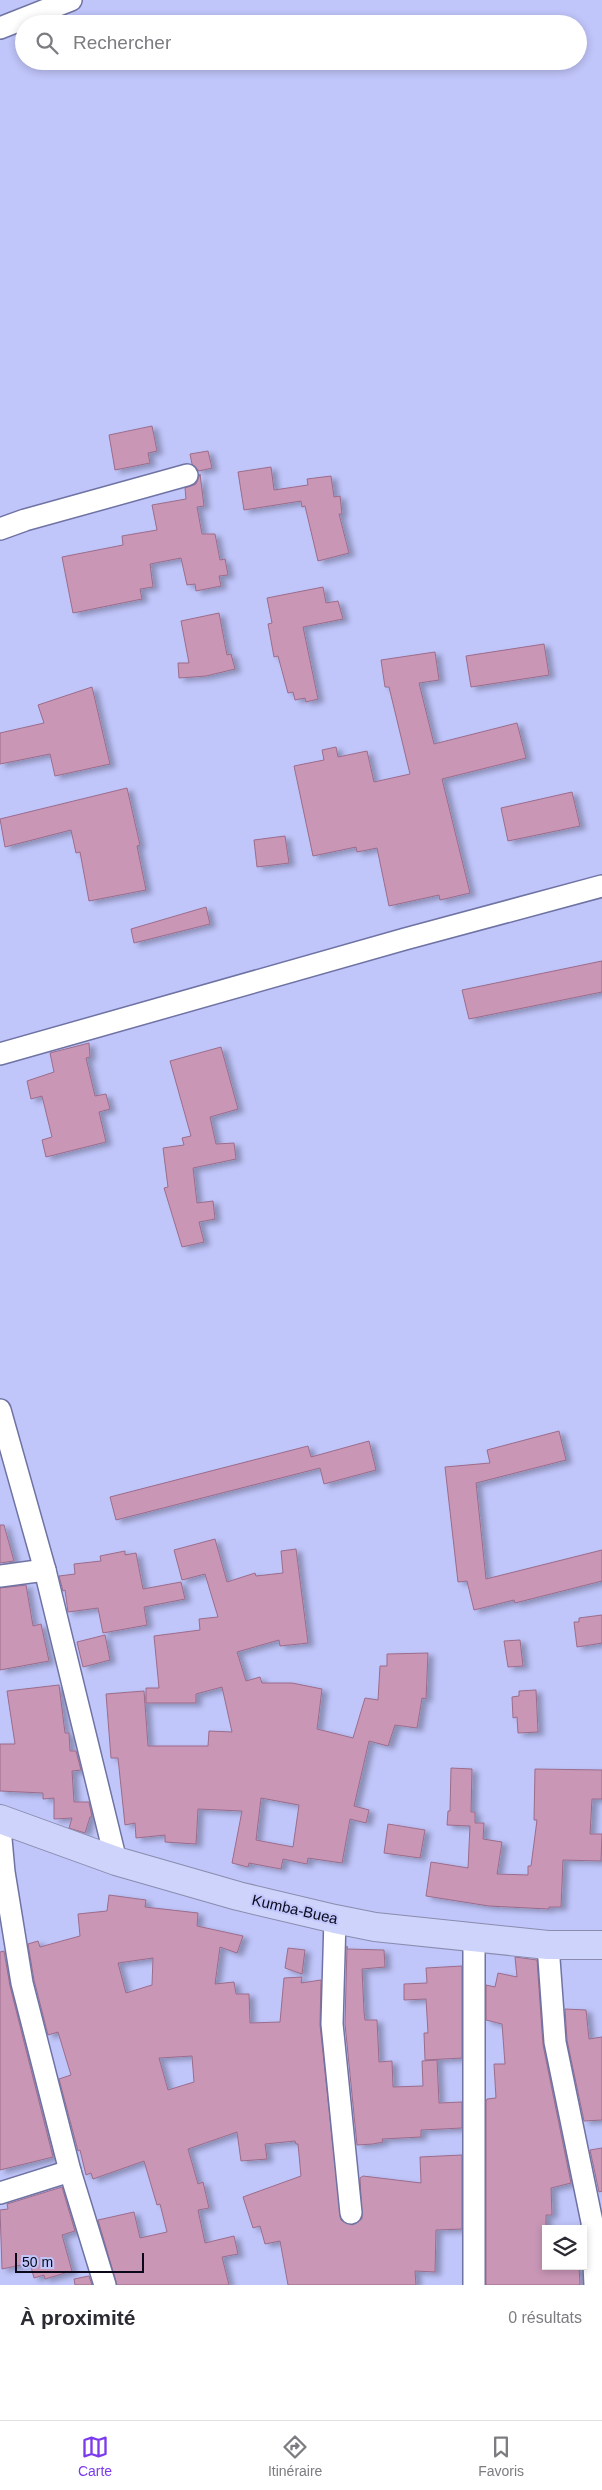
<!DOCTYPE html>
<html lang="fr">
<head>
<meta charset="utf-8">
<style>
  :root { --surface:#fff; --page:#f2f2f3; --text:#2b2b33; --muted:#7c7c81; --line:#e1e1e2; --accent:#7c3aed }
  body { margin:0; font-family:Helvetica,sans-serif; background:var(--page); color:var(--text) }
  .controls { position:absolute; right:15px; bottom:15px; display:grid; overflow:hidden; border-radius:0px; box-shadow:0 2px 8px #0003 }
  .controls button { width:45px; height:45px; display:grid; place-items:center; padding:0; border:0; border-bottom:1px solid var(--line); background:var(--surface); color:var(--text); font:25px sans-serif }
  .scale { position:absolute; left:15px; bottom:12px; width:129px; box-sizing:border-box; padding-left:5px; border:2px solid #09091b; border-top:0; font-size:14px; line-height:18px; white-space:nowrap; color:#09091b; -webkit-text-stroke:4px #c0c5fa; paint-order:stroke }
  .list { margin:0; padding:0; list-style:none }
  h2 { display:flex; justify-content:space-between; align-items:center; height:65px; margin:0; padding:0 20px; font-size:21px }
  h2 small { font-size:16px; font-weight:400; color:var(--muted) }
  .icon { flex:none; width:28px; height:28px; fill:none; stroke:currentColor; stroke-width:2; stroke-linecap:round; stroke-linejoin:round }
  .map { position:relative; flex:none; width:602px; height:2285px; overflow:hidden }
  .search { position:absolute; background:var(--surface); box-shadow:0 2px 8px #0003; left:15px; right:15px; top:15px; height:55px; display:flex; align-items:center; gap:12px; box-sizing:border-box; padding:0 18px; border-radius:28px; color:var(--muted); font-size:19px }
  .sheet { height:135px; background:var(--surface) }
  nav { display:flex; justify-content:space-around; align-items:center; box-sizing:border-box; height:70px; border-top:1px solid var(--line); background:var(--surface); font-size:14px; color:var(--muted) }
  nav a { display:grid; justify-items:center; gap:2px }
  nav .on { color:var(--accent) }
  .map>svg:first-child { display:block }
</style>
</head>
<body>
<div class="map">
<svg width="602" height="2285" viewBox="0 0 602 2285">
  <defs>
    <filter id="shadow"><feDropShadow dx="5.5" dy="3" stdDeviation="2.5" flood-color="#0004"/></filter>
  </defs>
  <rect width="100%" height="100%" fill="#c0c5fa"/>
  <g fill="#c996b6" stroke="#9c6c8b" fill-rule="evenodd" filter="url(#shadow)">
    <path d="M152,426L157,451L148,453L150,463L115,470L109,435Z"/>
    <path d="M208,451L212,468L199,471L192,464L190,454Z"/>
    <path d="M271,467L274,490L308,485L307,479L331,476L334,497L340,496L342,514H339L349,553L318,561L305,506L302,507L301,501L244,510L238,472Z"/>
    <path d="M200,474L204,506L197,507L202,534H215L220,560L225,559L228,575L219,576L221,586L196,591L195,584L187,585L181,558L150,564L153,587L140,589L142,599L73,613L62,557L123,545L122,536L157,530L152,505L186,499L185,488L196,484Z"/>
    <path d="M323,587L326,603L338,601L343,619L303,627L318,699L306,702L305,698L295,700L293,692L288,693L278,656L274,657L268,624L272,623L267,598Z"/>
    <path d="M219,613L227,655L231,654L235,669L206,676L179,678L178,663H189L181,621Z"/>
    <path d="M544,644L549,675L471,687L466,656Z"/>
    <path d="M435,652L439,680L419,683L434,744L517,723L526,758L442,779L470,893L440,900L439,895L389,906L377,848L357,852L356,847L313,856L294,766L324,760L322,750L336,747L338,757L367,751L374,782L410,774L389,687H385L381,660Z"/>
    <path d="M92,687L110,764L55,776L50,754L0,764V733L44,723L38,705Z"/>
    <path d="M127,788L140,845L137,846L146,890L89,901L80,852L76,853L71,830L5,847L0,819Z"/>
    <path d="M572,792L580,826L508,841L501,808Z"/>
    <path d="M285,836L289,863L257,867L254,840Z"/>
    <path d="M206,907L210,924L134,943L131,929Z"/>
    <path d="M602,961V992L469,1019L462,990Z"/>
    <path d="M89,1043L90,1057L86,1058L95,1096L106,1094L110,1109L99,1112L106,1142L46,1157L42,1140L52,1137L42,1096L31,1099L27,1081L54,1072L50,1053Z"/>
    <path d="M221,1047L238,1109L210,1117L216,1144L234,1143L236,1159L193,1168L197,1203L213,1201L215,1219L199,1222L204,1242L182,1247L164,1188L168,1187L163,1148L184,1145L182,1138L191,1136L170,1061Z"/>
    <path d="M559,1431L566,1460L476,1483L486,1579L602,1550V1581L515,1603L514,1600L474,1610L467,1581L458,1582L445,1467L490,1463L487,1450Z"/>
    <path d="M369,1441L376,1470L324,1484L320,1468L116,1520L110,1497L308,1446L311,1457Z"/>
    <path d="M0,1525H4L14,1561L0,1563Z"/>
    <path d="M215,1539L227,1582L255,1573L256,1576L283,1573L281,1551L296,1549L308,1643L280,1646L279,1640L237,1652L246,1681L260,1677L262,1683H292L322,1689L317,1729L353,1738L365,1698L378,1700L380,1666H387V1654L428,1653L426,1699L422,1698L417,1728L395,1725L388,1746L369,1741L354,1806L369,1810L366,1823L350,1819L342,1863L308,1858L307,1864L283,1859L281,1869L249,1863L248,1867L232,1863L242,1811L198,1809L196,1844L165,1842V1835L136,1838L135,1823L125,1825L118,1758H111L106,1694L144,1691L148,1746H208L209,1731L232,1732L222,1687L196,1694V1703H146V1688H159L154,1636L200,1630L199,1619L218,1617L205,1574L182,1580L174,1550ZM261,1798L299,1805L293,1847L256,1840Z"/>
    <path d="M125,1551V1555L136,1553L143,1589L181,1582L185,1599L144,1607L147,1625L103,1633L98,1608L68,1612L65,1590L63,1591L59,1576L75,1574L74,1564L101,1561L100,1556Z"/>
    <path d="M26,1585L33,1626L41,1624L49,1661L0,1670V1588Z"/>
    <path d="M602,1615V1643L577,1647L574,1622H579V1618Z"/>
    <path d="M105,1635L110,1660L83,1667L77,1642Z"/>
    <path d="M520,1640L523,1666L508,1667L504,1641Z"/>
    <path d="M59,1685L65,1733H69L70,1751H76L81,1770L72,1771L74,1802H89L92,1817H90L85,1833L69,1828L72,1818L54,1819V1798L43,1799V1793L0,1791V1744H15L7,1691Z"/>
    <path d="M536,1690L538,1732L518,1733L517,1717L513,1718L512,1697L519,1696V1691Z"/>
    <path d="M451,1768L472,1769L471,1812H475V1823H484L483,1839L502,1842L497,1874L528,1875V1866H531L537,1820H534L535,1769L602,1770V1799H592L590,1834H602L601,1861L563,1860L561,1907H549V1909L489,1906L426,1896L431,1862L468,1868L470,1826L447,1825L448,1811H450Z"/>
    <path d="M388,1824L425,1830L420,1858L384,1853Z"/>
    <path d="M109,1895L146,1900L145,1907L198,1913L197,1926L243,1936L237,1953L220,1947L215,1984L234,1982L236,1994H249L250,2023L280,2022L284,1978L302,1977L301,1983L321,1980L320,2025L341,2220L352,2225L362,2219L360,2178L363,2176L421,2183L420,2157L462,2155V2229L436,2230L435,2272L415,2271L416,2285H288L280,2241L265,2244L260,2226L253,2228L243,2197L301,2176L298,2144H296L295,2141L265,2144L267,2159L241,2161L237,2132L188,2149L198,2184L203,2182L209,2208L198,2210L205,2243L234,2236L238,2254L222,2257L229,2285H117L98,2220L134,2212L140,2238L167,2232L160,2204L157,2205L144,2161L93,2179L91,2173L86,2175L80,2150L78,2151L59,2079L71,2075L58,2032L48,2035L34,1980L28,1944L38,1941L40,1947L80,1936L78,1914L107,1911ZM153,1958L152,1985L126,1993L118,1963ZM192,2056L194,2082L168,2090L159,2058Z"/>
    <path d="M347,1946V1949L384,1950L385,1967L362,1969L364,2012L365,2020H377L379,2062L392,2061L393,2087L423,2086L422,2061L437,2060L439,2103L462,2102V2128L421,2130V2137L382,2139L383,2142L373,2144L357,2145L345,2024Z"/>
    <path d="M288,1948L305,1950L302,1974L285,1968Z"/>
    <path d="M4,1951L10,1986L53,2157L0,2170V1952Z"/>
    <path d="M515,1957L537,1960L543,2045L571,2183L551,2188L552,2215H546V2266H579L580,2285H486V2101L487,2099L496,2098L494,2064H505L502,2024L486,2020V1985L495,1987L498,1973L517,1977Z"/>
    <path d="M462,1966V2058L425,2060L424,2033H428L426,1999L404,2000V1984L427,1983L426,1968Z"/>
    <path d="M565,2009L586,2010L589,2039L602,2037V2120L584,2121L567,2040Z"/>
    <path d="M602,2148V2191L599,2192L590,2150Z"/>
    <path d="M62,2187L75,2231L62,2235L72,2271L45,2279L44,2275L34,2278L30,2263L2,2269L0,2210L8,2209L7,2204Z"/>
    <path d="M89,2276L92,2285H75L74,2279Z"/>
  </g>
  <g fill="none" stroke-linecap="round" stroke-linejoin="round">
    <g stroke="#6f73a3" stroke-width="24">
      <g id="street">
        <path d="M0,28L71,0"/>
        <path d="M0,529L25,520L187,475"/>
        <path d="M0,1054L405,939L602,886"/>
        <path d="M0,1410L45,1570L116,1861"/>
        <path d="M0,1576L45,1570"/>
        <path d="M0,1828L4,1872L22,1983L70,2171L105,2285"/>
        <path d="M335,1919L332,2024L351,2213"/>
        <path d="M474,1936V2285"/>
        <path d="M548,1945L555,2042L592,2222L595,2285"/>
        <path d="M0,2193L70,2171"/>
      </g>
    </g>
    <g stroke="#898cad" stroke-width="30">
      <path id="highway" d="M0,1819L116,1861L238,1896L335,1919L375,1927L548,1945H602"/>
    </g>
    <use href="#street" stroke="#fff" stroke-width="21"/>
    <use href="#highway" stroke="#ced3fb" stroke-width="28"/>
  </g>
  <g text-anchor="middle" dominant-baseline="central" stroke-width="4" stroke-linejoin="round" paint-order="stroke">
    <g font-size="15" fill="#09091b" stroke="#c0c5fa">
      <text transform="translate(295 1909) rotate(13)">Kumba-Buea</text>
    </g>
  </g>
</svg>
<div class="controls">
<button><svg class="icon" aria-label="layers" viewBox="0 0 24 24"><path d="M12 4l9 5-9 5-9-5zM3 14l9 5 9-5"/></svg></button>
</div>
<div class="scale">50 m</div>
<div class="search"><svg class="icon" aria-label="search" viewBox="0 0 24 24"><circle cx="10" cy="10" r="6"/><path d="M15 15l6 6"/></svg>Rechercher</div>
</div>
<section class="sheet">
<h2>À proximité<small>0 résultats</small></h2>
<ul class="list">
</ul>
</section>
<nav>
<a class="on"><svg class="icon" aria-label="map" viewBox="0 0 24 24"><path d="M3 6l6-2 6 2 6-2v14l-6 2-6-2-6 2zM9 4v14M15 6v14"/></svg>Carte</a>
<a><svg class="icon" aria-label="directions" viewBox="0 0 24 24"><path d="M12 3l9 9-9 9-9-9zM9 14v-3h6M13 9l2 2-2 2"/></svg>Itinéraire</a>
<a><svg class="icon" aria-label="saved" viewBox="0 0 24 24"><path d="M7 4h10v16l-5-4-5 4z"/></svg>Favoris</a>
</nav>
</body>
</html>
